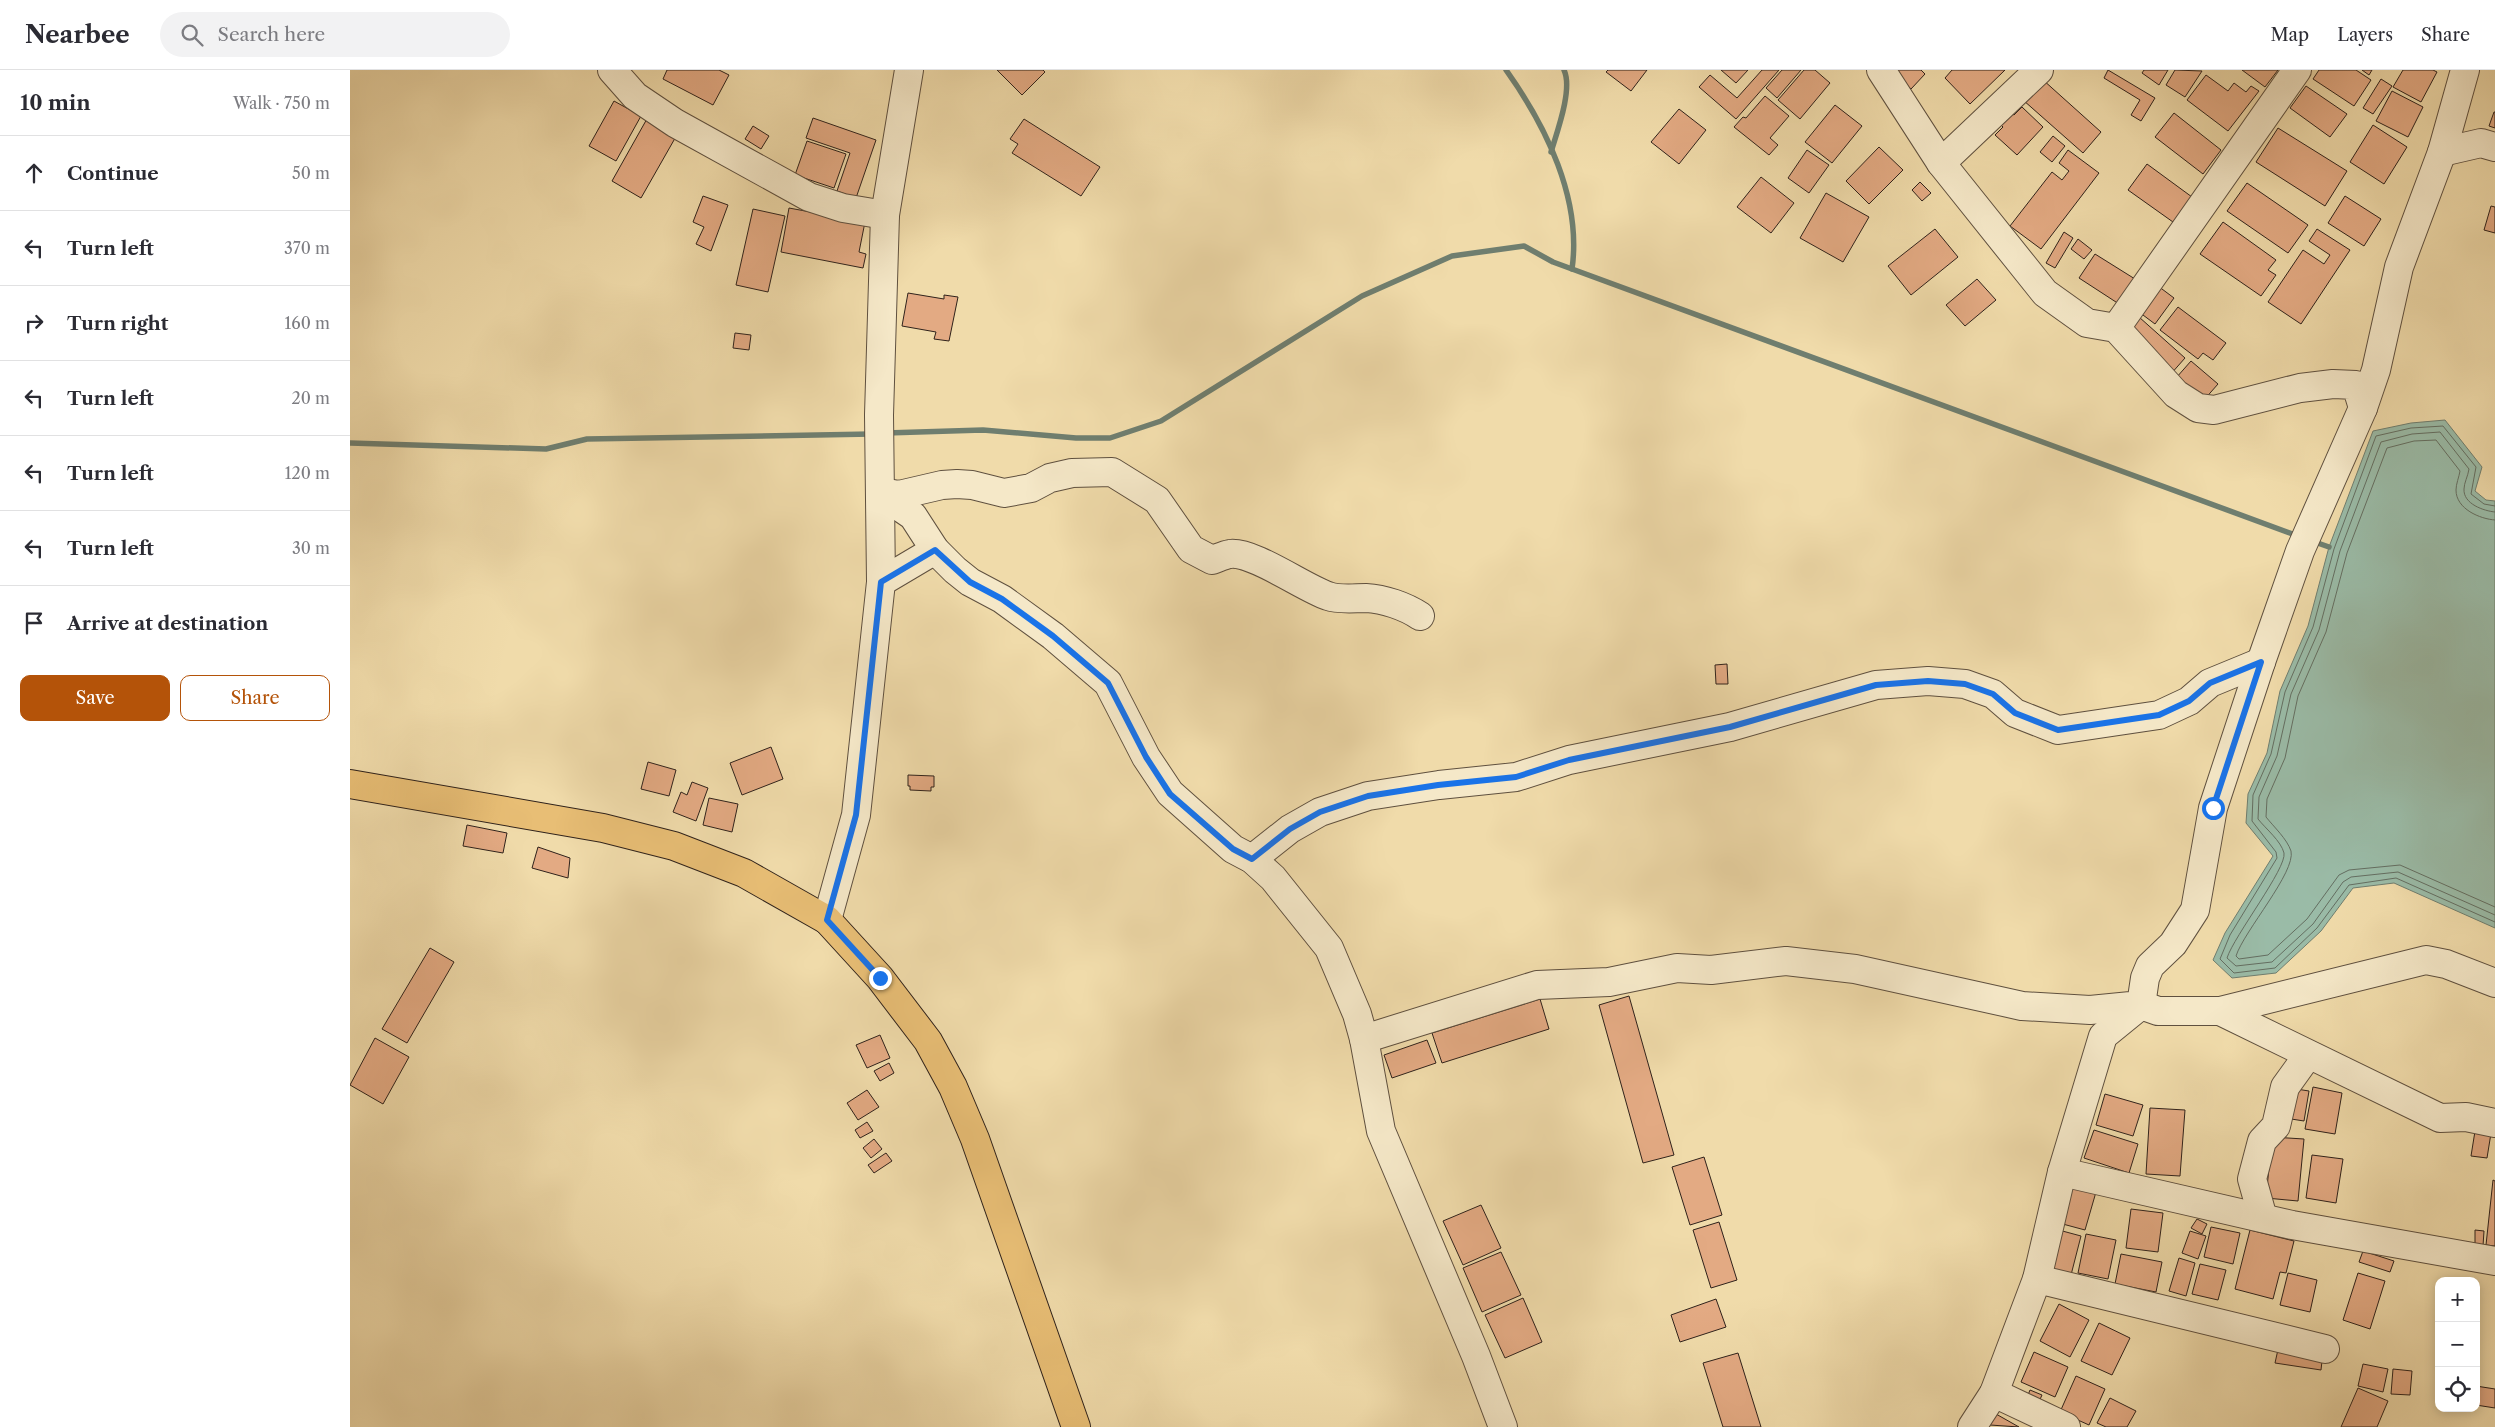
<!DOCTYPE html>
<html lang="en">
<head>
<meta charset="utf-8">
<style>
  :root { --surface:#fff; --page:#f2f2f3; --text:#2b2b33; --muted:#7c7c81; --line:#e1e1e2; --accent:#b45309 }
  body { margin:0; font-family:"Libre Caslon Text",serif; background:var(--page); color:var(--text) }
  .controls { position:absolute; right:15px; bottom:15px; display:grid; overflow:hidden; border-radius:10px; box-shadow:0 2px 12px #0003 }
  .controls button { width:45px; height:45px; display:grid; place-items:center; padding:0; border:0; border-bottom:1px solid var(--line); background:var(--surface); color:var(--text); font:25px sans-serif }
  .stop { position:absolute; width:15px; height:15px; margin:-11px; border:4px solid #1a73e8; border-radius:50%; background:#fff }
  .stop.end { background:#1a73e8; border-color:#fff; box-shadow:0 1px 5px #0008 }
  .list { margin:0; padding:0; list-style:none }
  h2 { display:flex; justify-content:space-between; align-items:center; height:65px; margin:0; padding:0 20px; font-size:21px }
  h2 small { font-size:16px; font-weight:400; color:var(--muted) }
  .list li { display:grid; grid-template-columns:32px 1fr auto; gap:15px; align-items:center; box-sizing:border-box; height:75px; padding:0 20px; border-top:1px solid var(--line) }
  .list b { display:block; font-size:19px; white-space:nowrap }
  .list em { font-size:16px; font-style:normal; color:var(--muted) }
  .actions { display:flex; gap:10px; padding:15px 20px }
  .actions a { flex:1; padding:11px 0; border:1px solid var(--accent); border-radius:10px; text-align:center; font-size:18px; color:var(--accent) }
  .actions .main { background:var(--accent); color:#fff }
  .icon { flex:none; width:28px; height:28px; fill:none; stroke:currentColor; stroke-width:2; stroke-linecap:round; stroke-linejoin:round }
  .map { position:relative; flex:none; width:2145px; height:1357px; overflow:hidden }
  header { display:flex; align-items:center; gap:30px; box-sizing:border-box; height:70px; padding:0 25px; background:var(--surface); border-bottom:1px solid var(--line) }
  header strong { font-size:24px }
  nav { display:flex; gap:28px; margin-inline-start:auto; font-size:18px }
  .search { width:350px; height:45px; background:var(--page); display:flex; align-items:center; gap:12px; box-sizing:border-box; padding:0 18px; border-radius:28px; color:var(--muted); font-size:19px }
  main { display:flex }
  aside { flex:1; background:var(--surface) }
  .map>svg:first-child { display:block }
</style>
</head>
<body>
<header>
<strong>Nearbee</strong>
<div class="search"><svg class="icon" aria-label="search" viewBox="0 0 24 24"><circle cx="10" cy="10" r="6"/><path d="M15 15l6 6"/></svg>Search here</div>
<nav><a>Map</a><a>Layers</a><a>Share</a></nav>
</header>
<main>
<aside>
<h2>10 min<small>Walk · 750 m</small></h2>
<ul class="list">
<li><svg class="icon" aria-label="ahead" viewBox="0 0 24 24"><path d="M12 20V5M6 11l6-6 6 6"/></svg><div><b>Continue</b></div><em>50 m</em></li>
<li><svg class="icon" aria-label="left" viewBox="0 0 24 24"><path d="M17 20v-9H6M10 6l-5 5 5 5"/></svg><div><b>Turn left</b></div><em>370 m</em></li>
<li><svg class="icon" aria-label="right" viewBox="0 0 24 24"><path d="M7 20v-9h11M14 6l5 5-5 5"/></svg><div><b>Turn right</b></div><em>160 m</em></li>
<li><svg class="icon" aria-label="left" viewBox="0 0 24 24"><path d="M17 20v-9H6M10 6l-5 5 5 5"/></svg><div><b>Turn left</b></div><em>20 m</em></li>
<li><svg class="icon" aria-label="left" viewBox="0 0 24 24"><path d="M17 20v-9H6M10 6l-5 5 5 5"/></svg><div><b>Turn left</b></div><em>120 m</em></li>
<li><svg class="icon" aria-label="left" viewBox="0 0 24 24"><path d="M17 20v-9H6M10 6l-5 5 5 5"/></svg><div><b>Turn left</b></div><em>30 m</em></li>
<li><svg class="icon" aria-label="arrive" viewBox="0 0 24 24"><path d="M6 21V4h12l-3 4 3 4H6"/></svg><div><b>Arrive at destination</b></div></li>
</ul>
<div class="actions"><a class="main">Save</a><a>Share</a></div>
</aside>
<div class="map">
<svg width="2145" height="1357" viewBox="0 0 2145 1357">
  <rect width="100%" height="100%" fill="#f0dbaa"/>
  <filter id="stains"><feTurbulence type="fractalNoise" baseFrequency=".004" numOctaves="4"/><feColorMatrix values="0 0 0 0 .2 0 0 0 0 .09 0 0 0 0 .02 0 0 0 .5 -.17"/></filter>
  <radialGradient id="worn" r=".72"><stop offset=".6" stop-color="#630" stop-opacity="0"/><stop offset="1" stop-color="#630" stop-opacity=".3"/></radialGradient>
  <path fill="#9abba7" stroke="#6f7e6f" d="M2095,350L2132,397L2125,421L2136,430L2145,431V858L2044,813L2003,818L1971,861L1926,903L1882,908L1863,890L1875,863L1923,786L1896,753L1898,724L1917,683L1930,621L1958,556L1979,477L2023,361L2061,353Z"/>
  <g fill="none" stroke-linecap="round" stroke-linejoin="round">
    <g stroke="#646e61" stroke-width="1">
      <path d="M2145,436L2134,434L2121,424L2126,397L2093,356L2061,358L2026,366L1984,479L1963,557L1935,622L1921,684L1903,725L1902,751L1926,782L1927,788L1880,865L1870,889L1884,903L1925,898L1967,858L1999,815L2046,808L2145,852"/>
      <path d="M2145,442C2134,441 2113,434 2114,419C2114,413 2118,406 2119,399L2090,362L2062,364L2031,372L1990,481L1969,560L1941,624L1927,686L1909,727L1908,749C1916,759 1931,771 1934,783C1937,798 1884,866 1877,888L1886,896L1922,892L1963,854L1993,812L2001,807L2048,802L2145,845"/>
      <path d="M2145,450C2130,449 2106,439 2106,420C2106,414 2109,407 2110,401L2086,370L2064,371L2037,378L1997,483L1976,562L1948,626L1935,688L1917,729L1916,747C1924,757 1937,769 1941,781C1946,802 1894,861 1886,886L1889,889L1918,885L1957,849L1989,805L1999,800L2050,795L2145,837"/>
    </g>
    <g stroke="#6f7e6f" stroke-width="5.5">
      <path d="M1156,0C1196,56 1232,129 1222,199"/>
      <path d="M1201,82C1207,62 1223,19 1214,0"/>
      <path d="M536,363L633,360L726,368H760L811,351L1012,226L1102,186L1174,176L1203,192L1948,466"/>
      <path d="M0,373L196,379L237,369L522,364"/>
      <path d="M1962,471L1979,477"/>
    </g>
  </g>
  <g fill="#e3aa83" stroke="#2f221b">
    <path d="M317,0H369L379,5L363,35L313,9Z"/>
    <path d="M647,0H693L695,2L672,25Z"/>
    <path d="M1258,0H1297L1281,21L1256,2Z"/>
    <path d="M1371,0H1398L1386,13Z"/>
    <path d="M1412,0H1429L1386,49L1349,17L1360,5L1387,28Z"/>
    <path d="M1432,0H1451L1427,28L1416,18Z"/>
    <path d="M1454,0H1465L1480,13L1450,49L1428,30Z"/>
    <path d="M1541,0H1571L1575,4L1561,19L1558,16L1554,19Z"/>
    <path d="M1602,0H1655L1620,34L1595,8Z"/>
    <path d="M1758,0L1805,28L1791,51L1781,45L1790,30L1754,8Z"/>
    <path d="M1794,0H1818L1809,15L1792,3Z"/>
    <path d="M1825,0L1852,1L1835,27L1816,15Z"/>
    <path d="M1892,0H1928L1915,17Z"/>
    <path d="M1969,0H2006L2021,10L2004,36L1963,9Z"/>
    <path d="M2012,0H2022L2019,5Z"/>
    <path d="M2053,0H2083L2087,2L2071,32L2043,17Z"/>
    <path d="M1856,5L1878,21L1884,13L1896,22L1901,16L1909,21L1878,61L1837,30Z"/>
    <path d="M1692,9L1751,62L1733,83L1673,30Z"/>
    <path d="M2031,9L2042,16L2023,44L2013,38Z"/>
    <path d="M1956,16L1997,44L1980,67L1940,38Z"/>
    <path d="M2042,21L2073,37L2058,67L2026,51Z"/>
    <path d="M1415,26L1439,46L1420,68L1428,75L1419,85L1384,57L1393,47L1396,48Z"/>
    <path d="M264,31L291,46L266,91L239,76Z"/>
    <path d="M1485,35L1512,56L1482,93L1455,72Z"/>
    <path d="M1672,37L1693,57L1667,85L1645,65L1653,57L1650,54L1661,43L1664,45Z"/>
    <path d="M1329,39L1356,60L1329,94L1301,72Z"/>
    <path d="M2144,42H2145V58L2139,56Z"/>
    <path d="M1824,43L1871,80L1853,104L1805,67Z"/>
    <path d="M298,47L328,63L291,128L262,111Z"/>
    <path d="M463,48L526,70L506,128L487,121L500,83L456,68Z"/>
    <path d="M674,49L750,97L731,126L662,83L668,74L660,69Z"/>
    <path d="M2023,55L2057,77L2034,114L2000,92Z"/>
    <path d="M403,56L419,66L411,79L395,69Z"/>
    <path d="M1928,58L1997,101L1975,136L1906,92Z"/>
    <path d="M1703,66L1715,76L1702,92L1690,82Z"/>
    <path d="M457,71L496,84L484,118L445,105Z"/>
    <path d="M1529,77L1553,100L1519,134L1496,111Z"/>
    <path d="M1457,80L1479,95L1459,123L1438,108Z"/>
    <path d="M1718,80L1749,103L1691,179L1660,156L1702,102L1712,110L1719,101L1709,93Z"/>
    <path d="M1797,94L1842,127L1823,152L1778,120Z"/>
    <path d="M1411,107L1444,133L1421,163L1387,137Z"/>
    <path d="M1570,112L1581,123L1572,131L1562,120Z"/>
    <path d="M1897,113L1958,155L1938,183L1877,141Z"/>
    <path d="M1476,123L1519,147L1493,192L1450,168Z"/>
    <path d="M353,126L378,135L361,181L346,174L354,157L343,152Z"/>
    <path d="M1995,126L2031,149L2014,176L1978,153Z"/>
    <path d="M2141,136L2145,137V163L2134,160Z"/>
    <path d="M439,138L515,152L509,182L516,184L513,198L431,182Z"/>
    <path d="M403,139L435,146L418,222L386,215Z"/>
    <path d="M1873,152L1926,190L1918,200L1926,205L1911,226L1850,184Z"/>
    <path d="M1585,159L1608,187L1561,225L1538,196Z"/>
    <path d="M1967,159L2000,180L1951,254L1918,232L1953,180L1974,194L1980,185L1959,171Z"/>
    <path d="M1714,162L1723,168L1705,198L1696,193Z"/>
    <path d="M1728,169L1742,180L1734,189L1721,179Z"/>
    <path d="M1745,184L1785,209L1769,234L1729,208Z"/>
    <path d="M1627,209L1646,230L1615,256L1596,235Z"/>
    <path d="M1808,216L1824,228L1805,254L1789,242Z"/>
    <path d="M558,223L594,229V225L608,227L599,271L584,269L586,262L552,256Z"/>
    <path d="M1828,237L1876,273L1863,290L1853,283L1848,289L1810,260Z"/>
    <path d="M1789,247L1835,288L1820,305L1774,264Z"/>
    <path d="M385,263L401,265L399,280L383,278Z"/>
    <path d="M1841,291L1868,314L1853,331L1826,308Z"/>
    <path d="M1377,594L1378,614H1366L1365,595Z"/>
    <path d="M421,677L433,709L392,725L380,693Z"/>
    <path d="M298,692L326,700L319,726L291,719Z"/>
    <path d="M558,705L584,706V717H581V721L560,720V716H558Z"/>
    <path d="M342,712L358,718L346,751L323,742L331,722L337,725Z"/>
    <path d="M359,728L388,734L382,762L353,755Z"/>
    <path d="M117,755L157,763L153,783L113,776Z"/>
    <path d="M188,777L220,788L218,808L182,798Z"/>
    <path d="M80,878L104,892L57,973L32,959Z"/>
    <path d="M1279,926L1324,1085L1293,1093L1249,935Z"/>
    <path d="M1190,929L1199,959L1092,993L1082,963Z"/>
    <path d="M530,965L540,988L517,998L506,975Z"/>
    <path d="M25,968L59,987L33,1034L0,1015Z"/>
    <path d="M1077,970L1086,993L1042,1008L1034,985Z"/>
    <path d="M539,993L544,1003L530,1011L524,1001Z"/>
    <path d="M1963,1017L1992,1023L1985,1064L1955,1059Z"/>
    <path d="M1940,1018L1959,1021L1954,1051L1935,1048Z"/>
    <path d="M517,1020L529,1037L508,1050L497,1033Z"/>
    <path d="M1755,1024L1793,1035L1783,1066L1746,1055Z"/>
    <path d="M1800,1038L1835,1040L1830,1106L1796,1104Z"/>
    <path d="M517,1052L523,1061L510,1068L505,1060Z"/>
    <path d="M2126,1055L2142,1057L2137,1088L2121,1086Z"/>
    <path d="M1744,1060L1788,1074L1779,1103L1734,1088Z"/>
    <path d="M1922,1067L1954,1069L1948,1131L1916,1128Z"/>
    <path d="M524,1069L532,1079L521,1088L513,1078Z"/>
    <path d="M536,1083L542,1091L524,1103L518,1095Z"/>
    <path d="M1962,1085L1993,1089L1986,1133L1956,1128Z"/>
    <path d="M1354,1087L1372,1145L1340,1155L1322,1097Z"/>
    <path d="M2143,1110L2145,1111V1176L2136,1175Z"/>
    <path d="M1721,1115L1746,1122L1735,1160L1709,1153Z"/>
    <path d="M1131,1135L1151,1178L1113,1195L1093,1151Z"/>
    <path d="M1781,1139L1813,1143L1808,1182L1776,1178Z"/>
    <path d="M1847,1149L1857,1154L1852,1164L1841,1158Z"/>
    <path d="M1369,1152L1387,1210L1361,1218L1343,1160Z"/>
    <path d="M1861,1157L1890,1163L1883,1194L1854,1187Z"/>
    <path d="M1705,1159L1731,1166L1721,1205L1695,1198Z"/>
    <path d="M1900,1160L1944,1171L1936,1203L1930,1202L1923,1229L1885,1219Z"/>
    <path d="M2125,1160L2134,1161L2133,1176L2125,1175Z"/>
    <path d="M1840,1161L1856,1166L1848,1189L1832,1183Z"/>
    <path d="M1736,1164L1766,1170L1758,1209L1728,1203Z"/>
    <path d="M2013,1181L2044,1191L2040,1202L2009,1192Z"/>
    <path d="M1151,1182L1171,1225L1132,1242L1113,1198Z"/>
    <path d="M1771,1184L1812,1192L1806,1222L1765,1214Z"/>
    <path d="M1829,1188L1845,1193L1836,1226L1819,1221Z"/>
    <path d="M1850,1194L1876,1200L1868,1230L1842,1224Z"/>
    <path d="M1938,1203L1967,1210L1960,1242L1930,1235Z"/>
    <path d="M2008,1203L2035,1211L2020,1259L1993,1250Z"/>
    <path d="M1173,1228L1192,1272L1155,1288L1135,1245Z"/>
    <path d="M1366,1229L1376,1257L1330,1272L1321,1245Z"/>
    <path d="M1709,1234L1739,1250L1720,1287L1690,1271Z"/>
    <path d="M1749,1253L1780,1268L1762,1305L1731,1291Z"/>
    <path d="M1929,1275L1973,1282L1971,1300L1925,1293Z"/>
    <path d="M1684,1282L1718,1297L1705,1327L1671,1312Z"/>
    <path d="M1388,1283L1411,1357H1373L1353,1293Z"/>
    <path d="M2013,1294L2038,1299L2033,1322L2008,1316Z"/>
    <path d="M2043,1299L2062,1301L2060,1325L2041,1324Z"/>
    <path d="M1726,1306L1755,1319L1739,1355L1710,1342Z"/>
    <path d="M2126,1316L2145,1319V1338L2126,1335Z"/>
    <path d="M2008,1318L2038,1331L2027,1357H1991Z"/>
    <path d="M1680,1320L1692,1325L1687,1336L1676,1330Z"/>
    <path d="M1760,1328L1786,1341L1777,1357H1756L1747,1353Z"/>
    <path d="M1646,1344L1669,1357L1640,1355Z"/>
  </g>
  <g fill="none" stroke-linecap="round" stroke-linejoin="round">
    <g stroke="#5f503f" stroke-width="30">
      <g id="minor">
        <path d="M262,0L285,26L325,53L459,127L493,138L535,145"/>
        <path d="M1531,0L1591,93L1695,223L1737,253L1766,258L1826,324L1848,338L1864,340L1950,318L1983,314L2006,315L2013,338"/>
        <path d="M2092,82L2131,73L2145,77"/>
        <path d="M1591,93L1689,0"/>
        <path d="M1766,258L1947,0"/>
        <path d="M531,422L549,425L592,415L607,414L622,415L654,423L681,418L700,408L722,403L762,402L807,430L841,479L862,490C868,488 874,485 880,484C903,481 954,518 978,526C989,530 1004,528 1016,528C1034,529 1055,536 1070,546"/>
        <path d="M532,439L544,433L563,446L585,480L605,500L620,512L652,529L703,566L758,613L796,687L820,723L883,779L902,789L923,808L979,878L1007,944L1014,969L1031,1061L1126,1286L1153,1357"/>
        <path d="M531,512L585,480"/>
        <path d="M902,789L940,759L970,742L1018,726L1089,715L1166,707L1219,690L1380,657L1526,615L1578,611L1615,614L1643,624L1665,643L1708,660L1809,645L1839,631L1860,613L1911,592"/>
        <path d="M477,850L506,745L531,512L529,345L535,145L559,0"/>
        <path d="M1870,941L2090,1048L2116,1047L2145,1053"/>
        <path d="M1014,969L1187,915L1259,912L1327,898L1361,900L1436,891L1505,899L1672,936L1740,940L1791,935L1795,908L1800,896L1823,874L1845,840L1863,738L1911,592L1950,481L2013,338L2026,300L2049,197L2092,82L2115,0"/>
        <path d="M1712,1102L1942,1155L2145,1191"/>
        <path d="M1913,1148L1902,1109L1912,1071L1926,1056L1935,1017L1958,985"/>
        <path d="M1687,1209L1975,1279"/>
        <path d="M1644,1323L1716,1357"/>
        <path d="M1622,1357L1644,1323L1687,1209L1712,1102L1753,966L1791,935L1808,941H1870L2076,890L2096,894L2145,913"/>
      </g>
    </g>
    <g stroke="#2f221b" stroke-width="30">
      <path id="major" d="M0,714L253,758L324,776L394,803L477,850L530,908L578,971L603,1017L625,1069L726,1357"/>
    </g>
    <use href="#minor" stroke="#f5e8c8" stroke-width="28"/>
    <use href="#major" stroke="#e8be75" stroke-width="28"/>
  </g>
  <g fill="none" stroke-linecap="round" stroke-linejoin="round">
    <path stroke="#1a73e8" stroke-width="6" d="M530,908L477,850L506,745L531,512L585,480L620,512L652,529L703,566L758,613L796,687L820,724L883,779L902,789L940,759L970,742L1018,726L1088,715L1166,707L1219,690L1380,657L1526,615L1578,611L1615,614L1643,624L1665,643L1708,660L1809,645L1839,631L1860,613L1911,592L1863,738"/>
  </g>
  <rect width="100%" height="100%" filter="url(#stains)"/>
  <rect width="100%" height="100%" fill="url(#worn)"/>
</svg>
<div class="controls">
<button>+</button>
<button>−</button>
<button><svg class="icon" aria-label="locate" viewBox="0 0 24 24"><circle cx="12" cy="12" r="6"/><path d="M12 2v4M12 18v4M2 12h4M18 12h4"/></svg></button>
</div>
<div class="stop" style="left:1863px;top:738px"></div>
<div class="stop end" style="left:530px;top:908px"></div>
</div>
</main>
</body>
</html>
